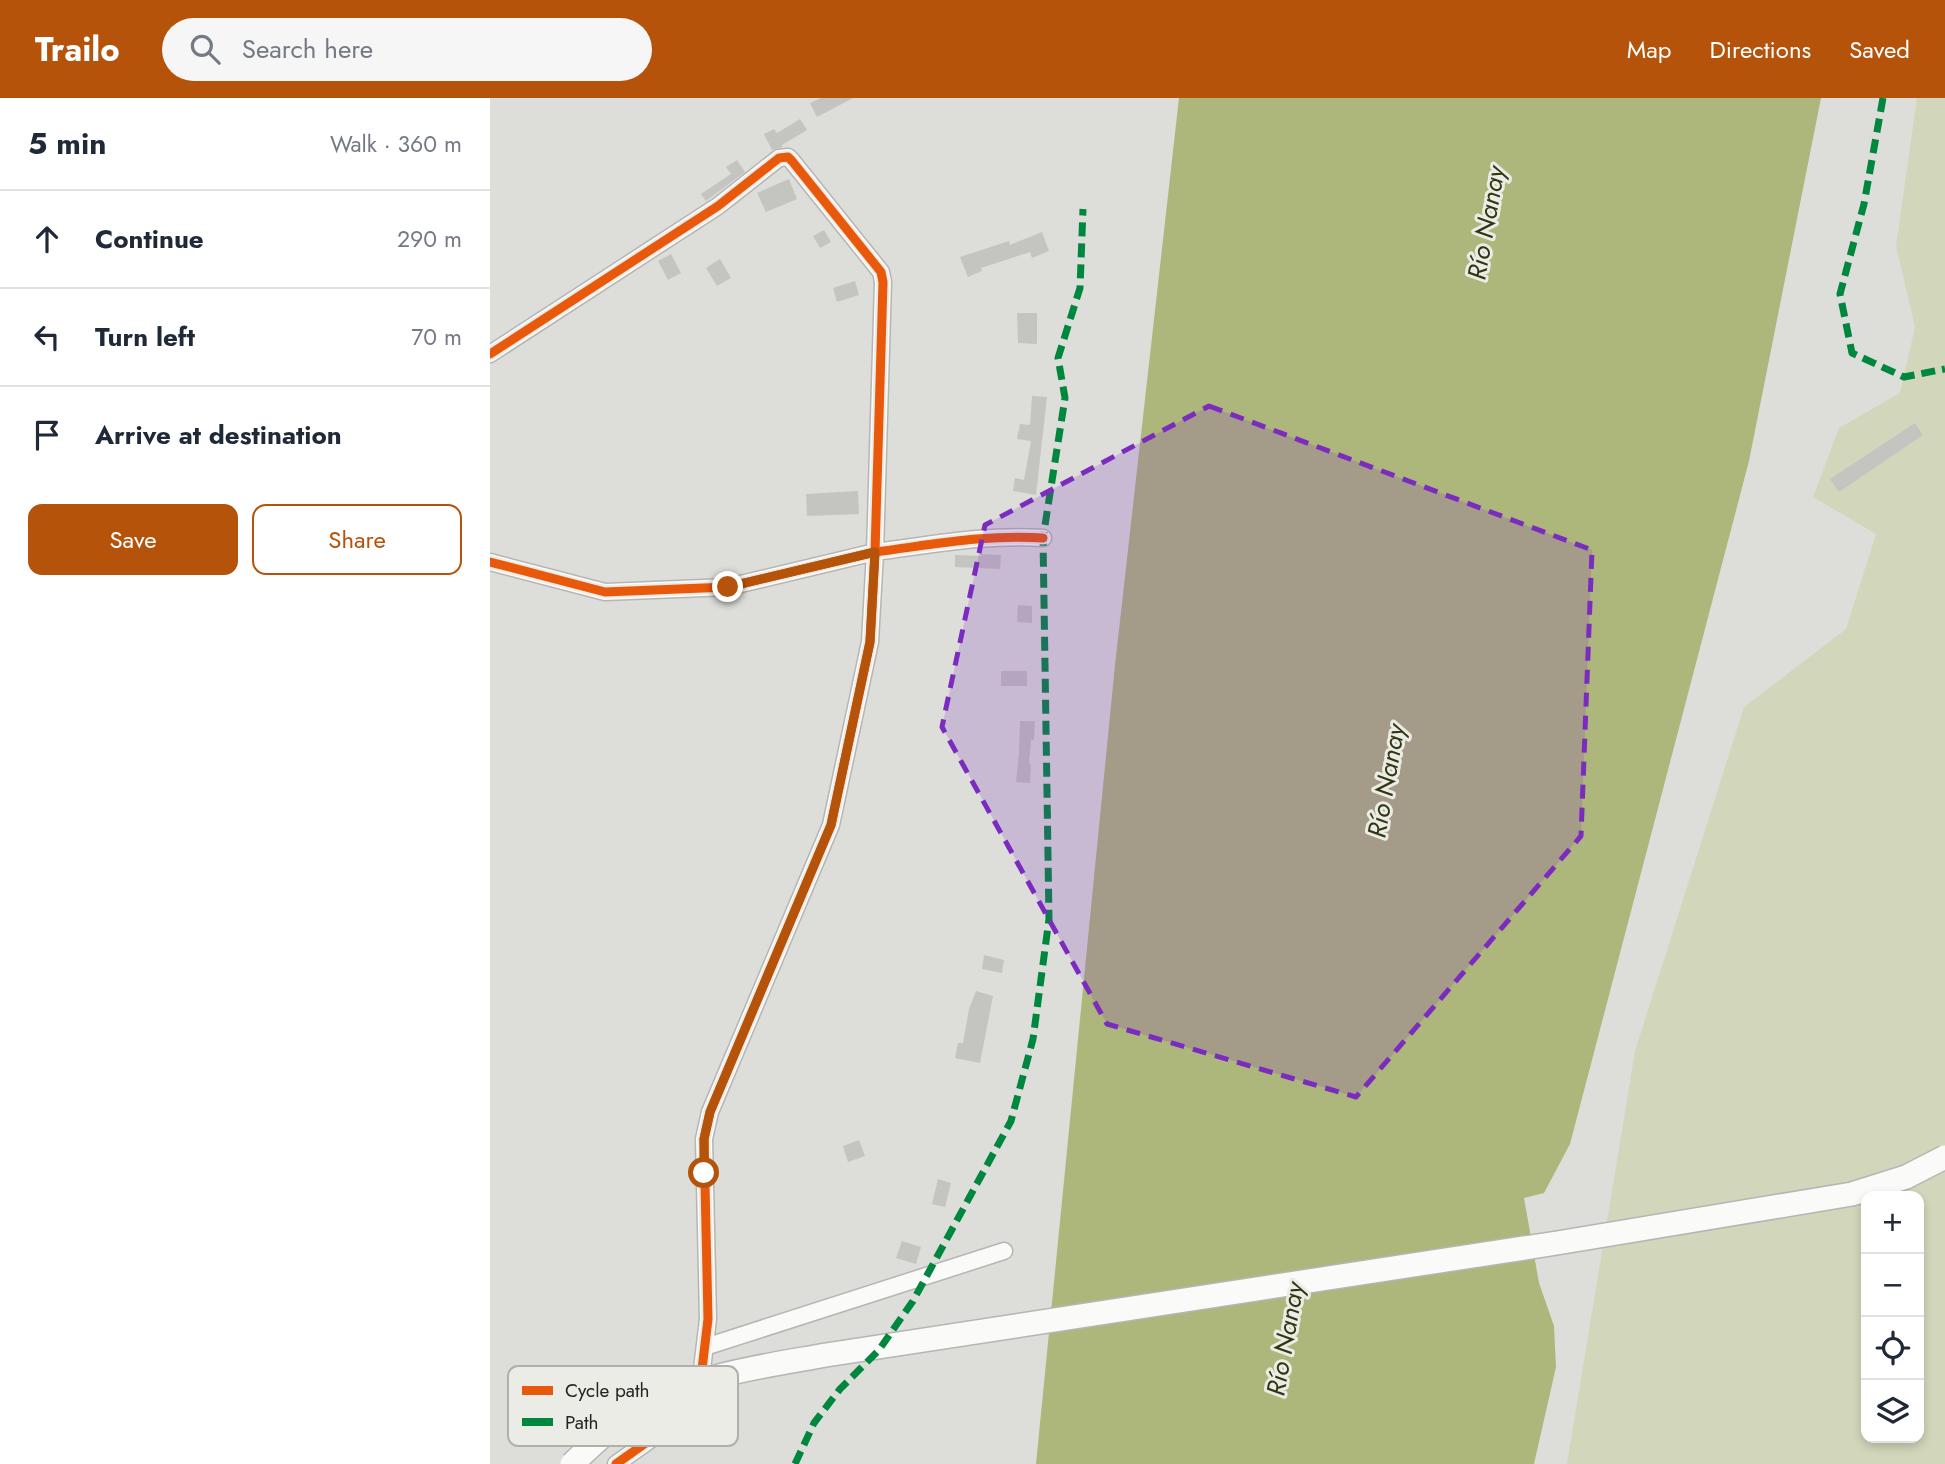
<!DOCTYPE html>
<html lang="en">
<head>
<meta charset="utf-8">
<style>
  :root { --surface:#fff; --page:#f6f6f7; --text:#1f2937; --muted:#747a83; --line:#e0e1e3; --accent:#b45309 }
  body { margin:0; font-family:Jost,sans-serif; background:var(--page); color:var(--text) }
  .controls { position:absolute; right:21px; bottom:21px; display:grid; overflow:hidden; border-radius:14px; box-shadow:0 4px 10px #0003 }
  .controls button { width:63px; height:63px; display:grid; place-items:center; padding:0; border:0; border-bottom:2px solid var(--line); background:var(--surface); color:var(--text); font:35px sans-serif }
  .stop { position:absolute; width:21px; height:21px; margin:-16px; border:5px solid #b45309; border-radius:50%; background:#fff }
  .stop.end { background:#b45309; border-color:#fff; box-shadow:0 2px 7px #0008 }
  .list { margin:0; padding:0; list-style:none }
  h2 { display:flex; justify-content:space-between; align-items:center; height:91px; margin:0; padding:0 28px; font-size:30px }
  h2 small { font-size:23px; font-weight:400; color:var(--muted) }
  .list li { display:grid; grid-template-columns:46px 1fr auto; gap:21px; align-items:center; box-sizing:border-box; height:98px; padding:0 28px; border-top:2px solid var(--line) }
  .list b { display:block; font-size:26px; white-space:nowrap }
  .list em { font-size:23px; font-style:normal; color:var(--muted) }
  .actions { display:flex; gap:14px; padding:21px 28px }
  .actions a { flex:1; padding:16px 0; border:2px solid var(--accent); border-radius:14px; text-align:center; font-size:24px; color:var(--accent) }
  .actions .main { background:var(--accent); color:#fff }
  .icon { flex:none; width:38px; height:38px; fill:none; stroke:currentColor; stroke-width:2; stroke-linecap:round; stroke-linejoin:round }
  .map { position:relative; flex:none; width:1455px; height:1366px; overflow:hidden }
  header { display:flex; align-items:center; gap:42px; box-sizing:border-box; height:98px; padding:0 35px; background:var(--accent); color:#fff }
  header strong { font-size:33px }
  nav { display:flex; gap:38px; margin-inline-start:auto; font-size:24px }
  .search { width:490px; height:63px; background:var(--page); display:flex; align-items:center; gap:18px; box-sizing:border-box; padding:0 24px; border-radius:38px; color:var(--muted); font-size:26px }
  main { display:flex }
  aside { flex:1; background:var(--surface) }
  .map>svg:first-child { display:block }
</style>
</head>
<body>
<header>
<strong>Trailo</strong>
<div class="search"><svg class="icon" aria-label="search" viewBox="0 0 24 24"><circle cx="10" cy="10" r="6"/><path d="M15 15l6 6"/></svg>Search here</div>
<nav><a>Map</a><a>Directions</a><a>Saved</a></nav>
</header>
<main>
<aside>
<h2>5 min<small>Walk · 360 m</small></h2>
<ul class="list">
<li><svg class="icon" aria-label="ahead" viewBox="0 0 24 24"><path d="M12 20V5M6 11l6-6 6 6"/></svg><div><b>Continue</b></div><em>290 m</em></li>
<li><svg class="icon" aria-label="left" viewBox="0 0 24 24"><path d="M17 20v-9H6M10 6l-5 5 5 5"/></svg><div><b>Turn left</b></div><em>70 m</em></li>
<li><svg class="icon" aria-label="arrive" viewBox="0 0 24 24"><path d="M6 21V4h12l-3 4 3 4H6"/></svg><div><b>Arrive at destination</b></div></li>
</ul>
<div class="actions"><a class="main">Save</a><a>Share</a></div>
</aside>
<div class="map">
<svg width="1455" height="1366" viewBox="0 0 1455 1366">
  <rect width="100%" height="100%" fill="#dddeda"/>
  <path fill="#d2d7bb" fill-rule="evenodd" d="M1427,0H1455V1366H1077L1145,953L1254,609L1356,531L1386,436L1323,399L1349,330L1410,295L1425,229L1406,148ZM1376,1098H1429V1340H1376Z"/>
  <path fill="#aeb77b" d="M689,0H1331L1259,363L1080,1046L1054,1095L1034,1100L1049,1185L1064,1228L1066,1269L1044,1366H546L625,567Z"/>
  <g fill="#c4c4c1">
    <path d="M331,0H363L327,19L320,5Z"/>
    <path d="M310,21L317,32L292,47L293,49L282,52L274,36L284,31L287,35Z"/>
    <path d="M247,62L255,74L216,103L211,96L241,76L236,69Z"/>
    <path d="M299,81L307,101L276,114L267,95Z"/>
    <path d="M334,132L341,144L330,150L323,138Z"/>
    <path d="M552,134L559,153L542,160L540,154L491,170L492,173L478,179L470,159L519,143L520,147Z"/>
    <path d="M181,156L191,175L178,182L168,163Z"/>
    <path d="M230,161L241,180L227,188L216,170Z"/>
    <path d="M365,183L369,197L347,204L343,190Z"/>
    <path d="M527,215H547V246L528,245Z"/>
    <path d="M542,298L557,299L546,397L523,393L525,380L534,382L541,343L527,341L530,326L540,327Z"/>
    <path d="M1425,325L1433,337L1349,394L1340,381Z"/>
    <path d="M368,393L369,416L317,418L316,396Z"/>
    <path d="M491,456L511,457L510,471L465,469V457L491,458Z"/>
    <path d="M528,507L542,508V525L527,524Z"/>
    <rect x="511" y="573" width="26" height="15"/>
    <path d="M530,623H545L544,642H541L539,666L541,667L540,685L526,684L529,654Z"/>
    <path d="M494,857L514,862L512,875L492,871Z"/>
    <path d="M486,893L503,898L490,965L465,960L468,945H473L479,911Z"/>
    <path d="M369,1042L375,1058L358,1064L353,1048Z"/>
    <path d="M448,1081L461,1085L455,1109L442,1106Z"/>
    <path d="M412,1143L431,1149L426,1166L406,1160Z"/>
  </g>
  <g fill="none" stroke-linecap="round" stroke-linejoin="round">
    <g stroke="#b5b6b4" stroke-width="19">
      <g id="street">
        <path d="M0,256L228,108L289,60L298,59L302,63L391,174L393,184L385,454L238,489L115,494L0,464"/>
        <path d="M215,1249L514,1153"/>
        <path d="M126,1366L205,1310L208,1305L218,1221L214,1041L220,1014L341,727L380,544L385,454C441,447 496,436 553,440"/>
      </g>
    </g>
    <use href="#street" stroke="#fafaf9" stroke-width="16"/>
    <g stroke="#b5b6b4" stroke-width="26" stroke-linecap="butt">
      <path id="secondary-bridge" d="M82,1366C104,1345 127,1323 154,1308C209,1276 275,1268 336,1257L1067,1145L1362,1096L1416,1079L1455,1059"/>
    </g>
    <use href="#secondary-bridge" stroke="#fafaf9" stroke-width="23"/>
    <g stroke="#00873e" stroke-width="7" stroke-dasharray="14 7" stroke-linecap="butt">
      <path d="M1393,0L1374,106L1350,196L1362,255L1414,279L1455,271"/>
      <path d="M305,1366L324,1325L350,1291L389,1252L423,1203L521,1023L543,941L559,821L553,440L575,300L568,260L590,190L593,111"/>
    </g>
    <g stroke="#ebece6" stroke-width="13">
      <g id="cycleway">
        <path d="M0,256L228,108L289,60L298,59L302,63L391,174L393,184L385,454L238,489L115,494L0,464"/>
        <path d="M126,1366L205,1310L208,1305L218,1221L214,1041L220,1014L341,727L380,544L385,454C441,447 496,436 553,440"/>
      </g>
    </g>
    <use href="#cycleway" stroke="#e8590c" stroke-width="9"/>
  </g>
  <g fill="none" stroke-linecap="round" stroke-linejoin="round">
    <path stroke="#b45309" stroke-width="9" d="M214,1075V1041L220,1014L341,727L380,544L385,454L238,489"/>
  </g>
  <path fill="#7b2cbf" fill-opacity="0.2" stroke="#7b2cbf" stroke-width="5" stroke-dasharray="14 9" stroke-linejoin="round" d="M719,308L1102,452L1091,738L866,999L617,926L452,629L495,427Z"/>
  <g text-anchor="middle" dominant-baseline="central" stroke-width="6" stroke-linejoin="round" paint-order="stroke">
    <g font-size="26" font-style="italic" fill="#313611" stroke="#ebece6">
      <text transform="translate(996 125) rotate(-80)">Río Nanay</text>
      <text transform="translate(896 683) rotate(-80)">Río Nanay</text>
      <text transform="translate(795 1241) rotate(-80)">Río Nanay</text>
    </g>
  </g>
  <rect x="18" y="1268" width="230" height="80" rx="10" fill="#ebece6" stroke="#afb0ab" stroke-width="2"/>
  <rect x="32" y="1288" width="31" height="9" fill="#e8590c"/>
  <rect x="32" y="1320" width="31" height="8" fill="#00873e"/>
  <g font-size="19" fill="#242522">
    <text x="75" y="1299">Cycle path</text>
    <text x="75" y="1331">Path</text>
  </g>
</svg>
<div class="controls">
<button>+</button>
<button>−</button>
<button><svg class="icon" aria-label="locate" viewBox="0 0 24 24"><circle cx="12" cy="12" r="6"/><path d="M12 2v4M12 18v4M2 12h4M18 12h4"/></svg></button>
<button><svg class="icon" aria-label="layers" viewBox="0 0 24 24"><path d="M12 4l9 5-9 5-9-5zM3 14l9 5 9-5"/></svg></button>
</div>
<div class="stop" style="left:214px;top:1075px"></div>
<div class="stop end" style="left:238px;top:489px"></div>
</div>
</main>
</body>
</html>
